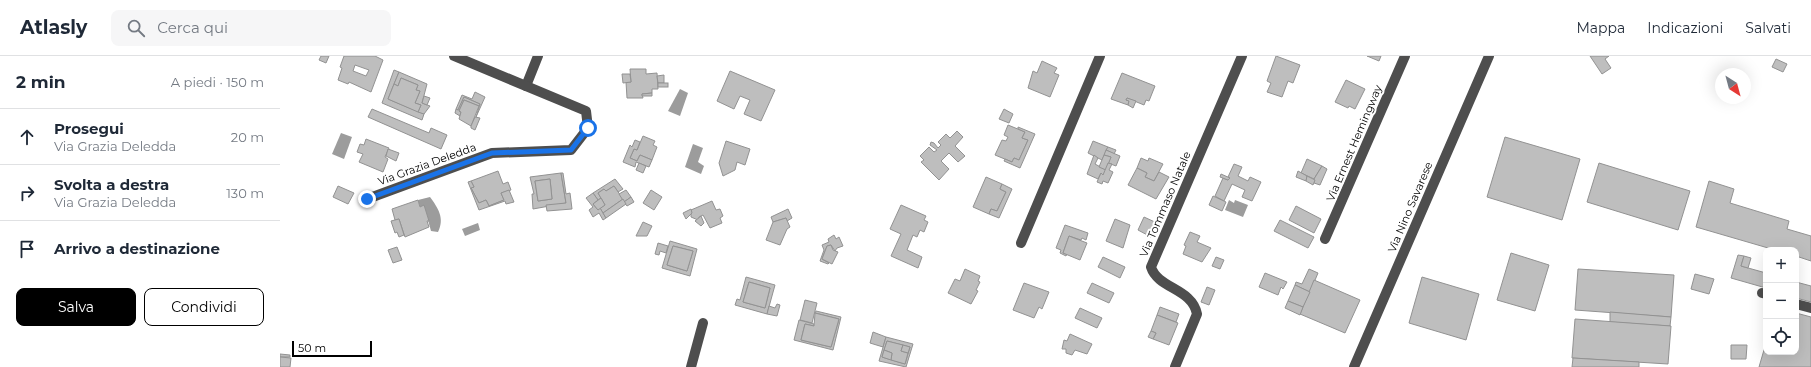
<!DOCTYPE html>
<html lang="it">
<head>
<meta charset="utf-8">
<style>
  :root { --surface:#fff; --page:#f6f6f7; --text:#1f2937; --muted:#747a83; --line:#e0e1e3; --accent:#000 }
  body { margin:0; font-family:Montserrat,sans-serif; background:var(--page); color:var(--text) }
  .controls { position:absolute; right:12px; bottom:12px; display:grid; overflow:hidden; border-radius:8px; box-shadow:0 4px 16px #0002 }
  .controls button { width:36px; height:36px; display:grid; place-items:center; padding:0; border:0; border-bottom:1px solid var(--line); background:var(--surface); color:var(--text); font:20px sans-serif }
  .compass { position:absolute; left:1435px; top:12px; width:36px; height:36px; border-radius:50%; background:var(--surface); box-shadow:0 4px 16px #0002; rotate:144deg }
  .scale { position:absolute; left:12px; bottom:10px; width:80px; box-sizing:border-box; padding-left:4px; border:2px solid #000; border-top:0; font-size:11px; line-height:14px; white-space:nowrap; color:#000; -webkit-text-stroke:3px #fff; paint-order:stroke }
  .stop { position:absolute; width:12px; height:12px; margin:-9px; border:3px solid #1a73e8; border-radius:50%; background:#fff }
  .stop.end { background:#1a73e8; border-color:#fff; box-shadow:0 1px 4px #0008 }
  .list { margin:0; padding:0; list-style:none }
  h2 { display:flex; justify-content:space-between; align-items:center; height:52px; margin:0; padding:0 16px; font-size:17px }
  h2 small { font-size:13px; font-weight:400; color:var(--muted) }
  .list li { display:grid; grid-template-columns:26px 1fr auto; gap:12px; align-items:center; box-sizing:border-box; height:56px; padding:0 16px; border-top:1px solid var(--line) }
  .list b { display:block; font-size:15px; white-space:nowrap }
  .list p { margin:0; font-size:13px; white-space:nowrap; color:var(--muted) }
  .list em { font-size:13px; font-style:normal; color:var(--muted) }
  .actions { display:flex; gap:8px; padding:12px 16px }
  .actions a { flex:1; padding:9px 0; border:1px solid var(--accent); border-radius:8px; text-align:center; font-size:14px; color:var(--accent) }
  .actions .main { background:var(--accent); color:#fff }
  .icon { flex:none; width:22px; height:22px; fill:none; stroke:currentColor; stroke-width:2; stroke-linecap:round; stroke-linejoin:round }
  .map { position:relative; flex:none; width:1531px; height:311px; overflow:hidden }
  header { display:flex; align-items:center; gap:24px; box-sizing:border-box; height:56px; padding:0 20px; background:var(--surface); border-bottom:1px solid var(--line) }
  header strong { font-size:19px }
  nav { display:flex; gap:22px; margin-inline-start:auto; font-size:14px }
  .search { width:280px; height:36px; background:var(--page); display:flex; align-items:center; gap:10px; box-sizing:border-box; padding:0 14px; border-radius:8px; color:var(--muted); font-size:15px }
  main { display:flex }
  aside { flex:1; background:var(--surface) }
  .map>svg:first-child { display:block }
</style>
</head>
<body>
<header>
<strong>Atlasly</strong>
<div class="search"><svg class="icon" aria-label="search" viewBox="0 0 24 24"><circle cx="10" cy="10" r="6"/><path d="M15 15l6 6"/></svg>Cerca qui</div>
<nav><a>Mappa</a><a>Indicazioni</a><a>Salvati</a></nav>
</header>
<main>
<aside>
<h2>2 min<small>A piedi · 150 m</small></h2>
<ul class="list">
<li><svg class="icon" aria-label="ahead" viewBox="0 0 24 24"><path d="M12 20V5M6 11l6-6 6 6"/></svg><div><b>Prosegui</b><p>Via Grazia Deledda</p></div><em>20 m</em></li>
<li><svg class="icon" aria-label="right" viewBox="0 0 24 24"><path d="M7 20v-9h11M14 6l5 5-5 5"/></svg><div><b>Svolta a destra</b><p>Via Grazia Deledda</p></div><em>130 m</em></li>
<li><svg class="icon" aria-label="arrive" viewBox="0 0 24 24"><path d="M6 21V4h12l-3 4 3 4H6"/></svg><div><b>Arrivo a destinazione</b></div></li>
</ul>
<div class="actions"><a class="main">Salva</a><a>Condividi</a></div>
</aside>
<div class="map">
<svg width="1531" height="311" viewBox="0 0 1531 311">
  <rect width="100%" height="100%" fill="#fff"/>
  <g fill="#9c9c9c">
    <path d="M400,33L408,37L400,60L388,55Z"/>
    <path d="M61,77L72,81L64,103L52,98Z"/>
    <path d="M413,88L423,92L418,106L424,110L421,118L405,111Z"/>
    <path d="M150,141C158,152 165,162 158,176L151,175L144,150L140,151L138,144Z"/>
    <path d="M949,144L954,147L955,144L968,149L963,161L945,154Z"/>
    <path d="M198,167L200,174L185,180L182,173Z"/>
  </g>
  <g fill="#bebebe" stroke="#929292" fill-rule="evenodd">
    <path d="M41,0H49L46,7L39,4Z"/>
    <path d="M64,0H95L103,4L91,36L69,26L68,28L58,24L62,12L60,11ZM75,9L89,14L86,20L73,15Z"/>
    <path d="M996,0L1020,9L1013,27L1008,25L1002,41L987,36L991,27L987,25Z"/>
    <path d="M1087,0H1101L1099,5Z"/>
    <path d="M1310,0H1329L1325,3L1331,12L1322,18Z"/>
    <path d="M1496,3L1507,8L1503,16L1492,11Z"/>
    <path d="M762,5L777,12L774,17L779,19L770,41L748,32L753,15L757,17Z"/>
    <path d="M350,13H366V18L377,17L378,33H372V37L362,38L363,42H347L346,26H351Z"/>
    <path d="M114,14L119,16L108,43L144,58L142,64L102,47Z"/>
    <path d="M450,15L495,34L481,65L464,58L470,44L460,40L454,53L437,45Z"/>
    <path d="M119,16L147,28L142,47L150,50L144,58L138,56L141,49L135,47L140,35L136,34L138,29L121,22L118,30L114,28Z"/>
    <path d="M842,17L875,30L869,45L866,44L864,49L847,42L846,44L849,45L848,49L831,43Z"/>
    <path d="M342,18H350L351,26L343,27Z"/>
    <path d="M384,19V27H378L377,20Z"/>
    <path d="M121,22L138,29L136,34L140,35L135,47L141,49L138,56L108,43L114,28L118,30Z"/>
    <path d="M1066,24L1085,33L1075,53L1069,50L1068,52L1055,46Z"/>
    <rect x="378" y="27" width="10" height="4"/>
    <path d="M195,36L205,41L196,61L200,48L184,41L178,54L176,53L182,39L192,43Z"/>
    <path d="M372,37V40H362V38Z"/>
    <path d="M144,40L150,42L147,49L142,47Z"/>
    <path d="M184,41L200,48L199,50L184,44L179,55L181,56L180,60L175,57L176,53L178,54Z"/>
    <path d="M847,42L856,45L853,52L848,49L849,45L846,44Z"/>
    <path d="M184,44L199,50L191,70L179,63L181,56L179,55Z"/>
    <path d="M92,53L149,77L151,72L167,79L161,93L88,61Z"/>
    <path d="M724,53L733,58L729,67L719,63Z"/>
    <path d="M195,61L200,62L195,74L191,72V70Z"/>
    <path d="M728,69L745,76L742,82L748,84L739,104L734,102L732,106L715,99L722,84L726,85L728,81L724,79Z"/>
    <path d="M738,71L755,78L740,112L724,105L725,103L732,106L734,102L739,104L748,84L742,82L745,76L738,73Z"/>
    <path d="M677,75L683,81L675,90L685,100L678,106L669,97L661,105L669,113L659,124L641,106L644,104L640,100L649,91L654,96L657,94L650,89L651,86L654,87L658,92L661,89L658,86L666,78L670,82Z"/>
    <path d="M363,80L375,85L373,89L377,91L372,104L360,99L357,105L350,102L354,93L357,94Z"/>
    <path d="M1225,81L1300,103L1282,164L1207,141Z"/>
    <path d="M86,83L109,92L105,101L108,103L103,116L79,106L83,98L77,96L80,88L84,89Z"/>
    <path d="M355,84L360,86L357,94L354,93L350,102L357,105L360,99L372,104L369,111L356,106L355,111L343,106L350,89L352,91Z"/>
    <path d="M446,85L470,93L465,109L457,106L455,114L443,120L439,107Z"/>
    <path d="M813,85L828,91L822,104L808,97Z"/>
    <path d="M828,91L836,94L834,98L826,94Z"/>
    <path d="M108,93L119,97L116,105L106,100Z"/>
    <path d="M826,94L840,100L836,110L828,107L831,101L824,99Z"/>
    <path d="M814,99L818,102L815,108L826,114L823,119L821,117L818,123L807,118Z"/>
    <path d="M824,99L831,101L826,114L819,111Z"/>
    <path d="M861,102L868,105L869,102L883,108L874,125L865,121L867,117L857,112Z"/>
    <path d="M1027,103L1042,110L1034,123L1021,117Z"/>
    <path d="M359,107L366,110L363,117L356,114Z"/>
    <path d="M828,107L832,108L829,114L833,116L828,127L823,125L822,128L817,126L821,117L823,119Z"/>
    <path d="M1319,107L1410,135L1398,174L1307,146Z"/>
    <path d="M954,108L962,111L958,120L968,125L970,121L981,126L972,145L962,141L965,134L952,128L944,145L935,140L943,122L948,124L950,122L948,121Z"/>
    <path d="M1042,110L1047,113L1040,129L1034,127V123Z"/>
    <path d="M857,112L867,117L865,121L874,125L879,116L889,121L876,143L848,129Z"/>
    <path d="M218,115L223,128L228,126L231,134L221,137L224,144L209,150L206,144L199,147L191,132L194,131L191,125Z"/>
    <path d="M1018,115L1027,120L1026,125L1016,121Z"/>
    <path d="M281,117L286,147L253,153L252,138H254L250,121ZM270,123L272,143L258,145L255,125Z"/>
    <path d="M281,117H283L286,138L290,137L292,153L267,155L266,149L286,147Z"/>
    <path d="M941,118L950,122L948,124L940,121Z"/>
    <path d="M1027,120L1035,124L1033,129L1026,125Z"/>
    <path d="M706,121L722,128L720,133L726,136L717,155L711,153L709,158L693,151Z"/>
    <path d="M270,123L272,143L258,145L255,125Z"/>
    <path d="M335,123L343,133L338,136L334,130L326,135L324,133L318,137L321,142L318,144L313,137Z"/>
    <path d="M191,125L194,131L191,132L199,147L206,144L209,150L224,144L221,137L229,134L234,146L226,148L225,145L199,154L188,126Z"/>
    <path d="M1429,125L1454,133L1450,147L1509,165L1507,173L1531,180V205L1516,200V194H1495L1416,171Z"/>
    <path d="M722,128L732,133L719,162L709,158L711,153L717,155L726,136L720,133Z"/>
    <path d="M58,130L74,137L68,148L53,141Z"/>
    <path d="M334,130L343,143L323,157L320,152L325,149L318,137L324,133L326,135Z"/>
    <path d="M346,134L351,141L344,146L339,138Z"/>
    <path d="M371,134L382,141L374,154L363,147Z"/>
    <path d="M313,137L318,144L313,148L318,154L320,152L326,162L323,164L319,157L313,161L309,154L313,151L306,142Z"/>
    <path d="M933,140L946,146L942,155L929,149Z"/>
    <path d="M351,141L354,146L347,150L344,146Z"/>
    <path d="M321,142L325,149L318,154L313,148Z"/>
    <path d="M343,143L346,148L326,162L323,157Z"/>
    <path d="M138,144L140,151L144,149L149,165H147L149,171L125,181L119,163L115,164L112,153Z"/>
    <path d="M432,145L436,154L440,153L443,160L440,162L442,167L430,172L423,159L419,161L418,164L411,161V154Z"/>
    <path d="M621,149L646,160L644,164L648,166L644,176L640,174L637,181L633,179L627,194L642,201L638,212L611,200L621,178L610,173Z"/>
    <path d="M1016,150L1041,163L1034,177L1009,164Z"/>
    <path d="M411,153L412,157L406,163L403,157Z"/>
    <path d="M508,153L512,162L507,165L506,162L493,166L491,161Z"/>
    <path d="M421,160L424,167L421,170L415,165Z"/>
    <path d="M864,161L877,167L871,181L858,174Z"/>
    <path d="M506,162L510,171L507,173L500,189L486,184L493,166Z"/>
    <path d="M119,163L124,179L119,181L117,176L115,177L111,165Z"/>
    <path d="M835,163L850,169L843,192L826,185Z"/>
    <path d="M1000,164L1034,181L1028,192L994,175Z"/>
    <path d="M363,166L372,170L367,180H356Z"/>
    <path d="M785,169L808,177L806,184L802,182L801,184L789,180L783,197L787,198L786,200L780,197L781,194L776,192Z"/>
    <path d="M910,176L920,180L917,186L931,192L922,206L903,198L906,190L904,189Z"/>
    <path d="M554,179L556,183L559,181L563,190L557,192L555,195L551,189L547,190L542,203L549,207L548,208L540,205L544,194L542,189L549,186L548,183Z"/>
    <path d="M789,180L807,187L800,204L783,197Z"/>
    <path d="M390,185L417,193L410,220L382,212ZM393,190L413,195L407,215L387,209Z"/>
    <path d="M378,187L388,190L386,197L380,195L379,199L375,198Z"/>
    <path d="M551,189L553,194L558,196L552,208L542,203L547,190Z"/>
    <path d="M393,190L413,195L407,215L387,209Z"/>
    <path d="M117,191L122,204L113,207L108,194Z"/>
    <path d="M1231,197L1269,209L1255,255L1217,244Z"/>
    <path d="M1458,199L1464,200L1461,210L1486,217V232L1451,222Z"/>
    <path d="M1464,200L1471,202L1468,212L1461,210Z"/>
    <path d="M823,201L845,211L840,222L818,211Z"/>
    <path d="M936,201L944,204L940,213L932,210Z"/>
    <path d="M685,213L700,220L698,225L700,226L696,234L698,235L691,248L668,237L675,223L680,225Z"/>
    <path d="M1029,213L1038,217L1030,236L1015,229L1016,226L1022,228Z"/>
    <path d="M1298,213L1394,219L1391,261L1295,254Z"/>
    <path d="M985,217L1007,226L1003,233L1001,231L998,239L979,231Z"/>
    <path d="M1415,218L1434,223L1429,238L1411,233Z"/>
    <path d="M466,221L495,229L487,258L455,249L457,243L460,244ZM469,226L490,232L485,252L463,246Z"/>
    <path d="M1142,221L1199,238L1186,284L1129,267Z"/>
    <path d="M1034,224L1080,244L1065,277L1020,258Z"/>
    <path d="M469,226L490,232L485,252L463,246Z"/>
    <path d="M1516,226L1531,230V246L1516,242Z"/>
    <path d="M744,227L769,236L762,253L759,251L754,262L733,254Z"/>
    <path d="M812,227L834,237L829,247L807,237Z"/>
    <path d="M1015,229L1030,236L1023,251L1008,245Z"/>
    <path d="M927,231L935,234L929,249L921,246Z"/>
    <path d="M525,244L537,247L532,267L520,264Z"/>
    <path d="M1008,245L1023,251L1020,259L1005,252Z"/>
    <path d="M497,248L500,249L497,260L487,258L489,250L495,252Z"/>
    <path d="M880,251L899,258L896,266L877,259Z"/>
    <path d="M800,252L822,262L817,272L795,262Z"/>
    <path d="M536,255L561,261L553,294L514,284L519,264L534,268V270L525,268L521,284L551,291L559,263L535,257Z"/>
    <path d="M1330,256L1391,261L1390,270L1330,266Z"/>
    <path d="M535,257L559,263L551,291L521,284L525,268L534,270Z"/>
    <path d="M1516,257L1531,261V311H1479L1486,287V296H1516Z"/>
    <path d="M877,259L898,267L889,289L873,283L876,277L871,275Z"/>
    <path d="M1295,263L1391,270L1388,308L1292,302Z"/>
    <path d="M871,275L876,277L873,283L868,281Z"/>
    <path d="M593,276L606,281L603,291L590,287Z"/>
    <path d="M790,278L812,288L807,298L795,294L792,299L786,297V293H782L784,284L787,285Z"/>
    <path d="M606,281L633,288L626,311L599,305ZM607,285L630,291L625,308L602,301Z"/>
    <path d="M607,285L623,289L621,295L628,297L625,308L611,304L612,297L604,294Z"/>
    <path d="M623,289L630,291L628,297L621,295Z"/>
    <path d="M1451,289H1467L1466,303H1451Z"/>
    <path d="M604,294L612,297L611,304L602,301Z"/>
    <path d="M0,298L10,299V301H0Z"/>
    <path d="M0,301L11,302L10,311H0Z"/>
    <path d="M1293,302L1359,306V311H1292Z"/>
  </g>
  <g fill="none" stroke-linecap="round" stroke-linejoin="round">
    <g stroke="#4e4e4e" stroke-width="10">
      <path d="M246,30L258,0"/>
      <path d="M87,143L212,97L291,94L308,72L306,55L174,0"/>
      <path d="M1045,183L1125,0"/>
      <path d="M741,187L820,0"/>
      <path d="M1482,237L1486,238"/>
      <path d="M1516,248L1531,252"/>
      <path d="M411,311L423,267"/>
      <path d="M895,311L917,258C912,232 878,233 871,211L962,0"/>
      <path d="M1074,311L1209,0"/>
    </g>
  </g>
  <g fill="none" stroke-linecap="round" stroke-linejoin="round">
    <path stroke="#1a73e8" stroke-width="5" d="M87,143L212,97L291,94L308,72"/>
  </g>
  <g text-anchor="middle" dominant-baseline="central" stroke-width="4" stroke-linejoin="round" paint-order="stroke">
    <g font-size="11" fill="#000" stroke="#fff">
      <text transform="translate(1074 87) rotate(-67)">Via Ernest Hemingway</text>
      <text transform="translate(147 108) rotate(-20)">Via Grazia Deledda</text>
      <text transform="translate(885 148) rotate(-67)">Via Tommaso Natale</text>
      <text transform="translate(1130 151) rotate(-67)">Via Nino Savarese</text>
    </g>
  </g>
</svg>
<div class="controls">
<button>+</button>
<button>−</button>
<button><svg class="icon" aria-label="locate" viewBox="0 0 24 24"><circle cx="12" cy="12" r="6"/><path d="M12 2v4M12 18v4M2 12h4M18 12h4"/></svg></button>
</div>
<svg class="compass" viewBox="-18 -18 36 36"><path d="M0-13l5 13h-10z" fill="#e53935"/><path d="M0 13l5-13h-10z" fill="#747a83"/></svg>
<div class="scale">50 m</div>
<div class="stop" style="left:308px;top:72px"></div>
<div class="stop end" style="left:87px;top:143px"></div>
</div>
</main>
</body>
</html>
